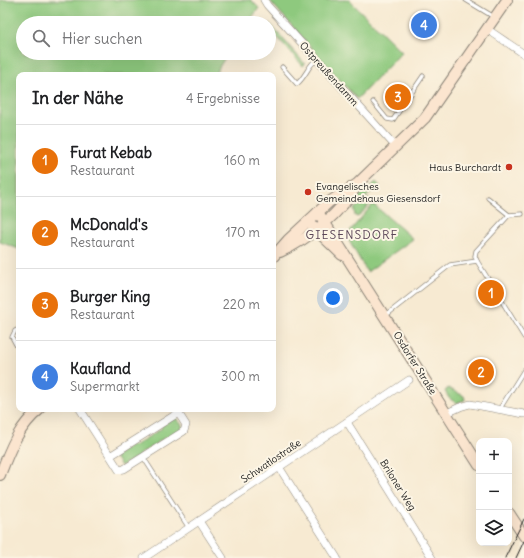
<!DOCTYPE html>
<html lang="de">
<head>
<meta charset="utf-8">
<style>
  :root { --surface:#fff; --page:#f2f2f2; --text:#202124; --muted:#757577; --line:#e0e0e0; --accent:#c8321e }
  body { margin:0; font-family:Delius,sans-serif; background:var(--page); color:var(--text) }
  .controls { position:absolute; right:12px; bottom:12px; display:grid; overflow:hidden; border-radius:8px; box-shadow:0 4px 16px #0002 }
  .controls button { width:36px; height:36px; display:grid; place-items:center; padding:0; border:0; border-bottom:1px solid var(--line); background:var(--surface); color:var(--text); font:20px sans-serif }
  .you { position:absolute; left:333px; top:298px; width:14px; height:14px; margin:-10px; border:3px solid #fff; border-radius:50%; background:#1a73e8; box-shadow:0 0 0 6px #1a73e833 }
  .badge { display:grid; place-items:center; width:26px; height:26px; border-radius:50%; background:var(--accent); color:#fff; font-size:13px; font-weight:700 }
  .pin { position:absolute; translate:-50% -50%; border:2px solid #fff; box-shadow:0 1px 4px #0006 }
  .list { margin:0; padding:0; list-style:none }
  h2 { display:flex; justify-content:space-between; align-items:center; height:52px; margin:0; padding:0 16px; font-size:17px }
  h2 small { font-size:13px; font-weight:400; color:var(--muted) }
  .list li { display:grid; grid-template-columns:26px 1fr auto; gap:12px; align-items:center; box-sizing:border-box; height:72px; padding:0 16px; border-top:1px solid var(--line) }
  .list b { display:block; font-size:15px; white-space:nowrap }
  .list p { margin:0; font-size:13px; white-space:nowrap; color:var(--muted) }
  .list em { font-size:13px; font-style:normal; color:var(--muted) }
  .icon { flex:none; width:22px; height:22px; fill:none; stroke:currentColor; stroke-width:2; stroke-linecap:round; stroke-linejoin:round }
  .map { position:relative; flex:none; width:524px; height:558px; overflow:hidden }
  .search { position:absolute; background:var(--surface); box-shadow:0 4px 16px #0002; left:16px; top:16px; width:260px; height:44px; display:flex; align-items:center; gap:10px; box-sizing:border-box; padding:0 14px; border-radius:22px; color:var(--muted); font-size:15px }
  .panel { position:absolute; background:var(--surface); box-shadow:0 4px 16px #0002; left:16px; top:72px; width:260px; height:340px; border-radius:8px }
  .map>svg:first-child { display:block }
</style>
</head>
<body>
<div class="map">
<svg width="524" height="558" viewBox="0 0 524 558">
  <rect width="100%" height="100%" fill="#fcf5e5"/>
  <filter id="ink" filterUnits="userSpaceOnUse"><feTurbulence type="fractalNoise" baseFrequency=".025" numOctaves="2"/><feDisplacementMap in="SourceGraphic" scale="8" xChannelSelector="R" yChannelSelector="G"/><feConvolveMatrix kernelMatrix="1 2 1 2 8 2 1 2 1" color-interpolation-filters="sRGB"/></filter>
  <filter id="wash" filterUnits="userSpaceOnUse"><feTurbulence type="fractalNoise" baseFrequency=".012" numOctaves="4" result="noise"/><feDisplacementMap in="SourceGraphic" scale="16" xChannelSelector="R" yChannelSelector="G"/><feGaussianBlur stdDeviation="0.9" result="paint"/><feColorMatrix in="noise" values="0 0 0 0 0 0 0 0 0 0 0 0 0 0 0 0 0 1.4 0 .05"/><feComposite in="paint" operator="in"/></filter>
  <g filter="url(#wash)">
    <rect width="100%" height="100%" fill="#f7ead2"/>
    <g fill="#8ec97e" stroke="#55724d">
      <path d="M0,0H251L259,8L248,23H23V53H228L214,75H19V249L0,242Z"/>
      <path d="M269,0H349L402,52L357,99Z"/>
      <path d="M269,23L305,64L303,66L269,28Z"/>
      <path d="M376,182L380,186L344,213L342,211Z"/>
      <path d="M368,198L370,204L358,217L355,216L354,209Z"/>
      <path d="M373,204L413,239L367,272L348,239L350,231Z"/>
      <path d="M448,388L464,396L465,400L456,403L449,398L445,391Z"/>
      <path d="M175,417L182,425V430L169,438L166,437L140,454L138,457L121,466L115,457L131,445L134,446L161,429L162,425Z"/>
    </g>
  </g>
  <g filter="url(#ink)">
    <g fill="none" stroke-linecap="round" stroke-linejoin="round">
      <g stroke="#8a8377" stroke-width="5">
        <g id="lane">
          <path d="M466,0L494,17"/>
          <path d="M282,67L297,84C307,75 307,67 316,60"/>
          <path d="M373,102L387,119L393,120L423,76"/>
          <path d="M488,198L509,215"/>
          <path d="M477,261L475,256L476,251L509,215L522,214"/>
          <path d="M385,316L450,265L477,261L524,337"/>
          <path d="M19,329L15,331L12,337L19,350"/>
          <path d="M499,410L524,370"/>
          <path d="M145,460L189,528"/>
        </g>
      </g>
      <g stroke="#8a8377" stroke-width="8">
        <g id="street">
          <path d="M264,0L267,5L396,147"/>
          <path d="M487,29L524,54"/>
          <path d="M80,409L119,470L124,469L184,431L186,425L179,414L175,415L110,456"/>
          <path d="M447,413L460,407L470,404L524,414"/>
          <path d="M347,422L432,558"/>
          <path d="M279,467L337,558"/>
          <path d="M199,521L223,558"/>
          <path d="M144,558L409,380"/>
        </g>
      </g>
      <g stroke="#8a8377" stroke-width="12">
        <g id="secondary">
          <path d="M318,212L479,465"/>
          <path d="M312,226L342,255"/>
          <path d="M280,252C310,238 340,214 357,185"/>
          <path d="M273,257L288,240L329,202L357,184L425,118L507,0"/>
          <path d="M0,475C10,449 18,427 40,409"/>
          <path d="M509,513L524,536"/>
        </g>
      </g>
      <use href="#lane" stroke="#fff" stroke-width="3.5"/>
      <use href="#street" stroke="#fff" stroke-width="7"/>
      <use href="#secondary" stroke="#fbe5cf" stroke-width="10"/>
      <g stroke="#1c1c1c" stroke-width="1">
        <path d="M505,558L524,519"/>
        <path d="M516,558L524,541"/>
      </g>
    </g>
  </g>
  <g fill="#c8321e" stroke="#fcf5e5" stroke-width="1.5">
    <circle cx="509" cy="167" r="4"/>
    <circle cx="308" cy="192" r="4"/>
  </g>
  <g text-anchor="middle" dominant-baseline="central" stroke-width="4" stroke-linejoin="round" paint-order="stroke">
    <g font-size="10" fill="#1c1c1c" stroke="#fcf5e5">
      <text transform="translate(329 74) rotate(48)">Ostpreußendamm</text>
      <text transform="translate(415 363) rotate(58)">Osdorfer Straße</text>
      <text transform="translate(271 461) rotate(-34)">Schwatlostraße</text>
      <text transform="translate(398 485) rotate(58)">Briloner Weg</text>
    </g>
    <g font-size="10" fill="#1c1c1c" stroke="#fcf5e5" text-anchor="end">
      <text x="501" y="167">Haus Burchardt</text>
      <text x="316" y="186" text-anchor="start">Evangelisches<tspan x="316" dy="12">Gemeindehaus Giesensdorf</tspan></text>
    </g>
    <g font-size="12" letter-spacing="1" fill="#5b4658" stroke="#fcf5e5">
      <text x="352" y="234">GIESENSDORF</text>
    </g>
  </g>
</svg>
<div class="controls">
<button>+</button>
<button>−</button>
<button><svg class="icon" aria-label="layers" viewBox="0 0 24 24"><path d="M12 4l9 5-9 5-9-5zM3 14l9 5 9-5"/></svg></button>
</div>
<div class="you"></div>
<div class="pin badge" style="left:491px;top:293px;background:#e8710a">1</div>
<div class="pin badge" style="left:481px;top:372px;background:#e8710a">2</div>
<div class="pin badge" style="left:398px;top:97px;background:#e8710a">3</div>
<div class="pin badge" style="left:424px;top:25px;background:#3f7fe0">4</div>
<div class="search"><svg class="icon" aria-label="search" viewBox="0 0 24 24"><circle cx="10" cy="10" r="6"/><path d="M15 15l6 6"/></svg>Hier suchen</div>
<section class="panel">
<h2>In der Nähe<small>4 Ergebnisse</small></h2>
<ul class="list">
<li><span class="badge" style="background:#e8710a">1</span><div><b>Furat Kebab</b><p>Restaurant</p></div><em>160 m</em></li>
<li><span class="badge" style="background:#e8710a">2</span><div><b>McDonald's</b><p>Restaurant</p></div><em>170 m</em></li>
<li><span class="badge" style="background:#e8710a">3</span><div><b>Burger King</b><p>Restaurant</p></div><em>220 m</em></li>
<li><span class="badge" style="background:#3f7fe0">4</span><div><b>Kaufland</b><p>Supermarkt</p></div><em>300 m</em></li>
</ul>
</section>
</div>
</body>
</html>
